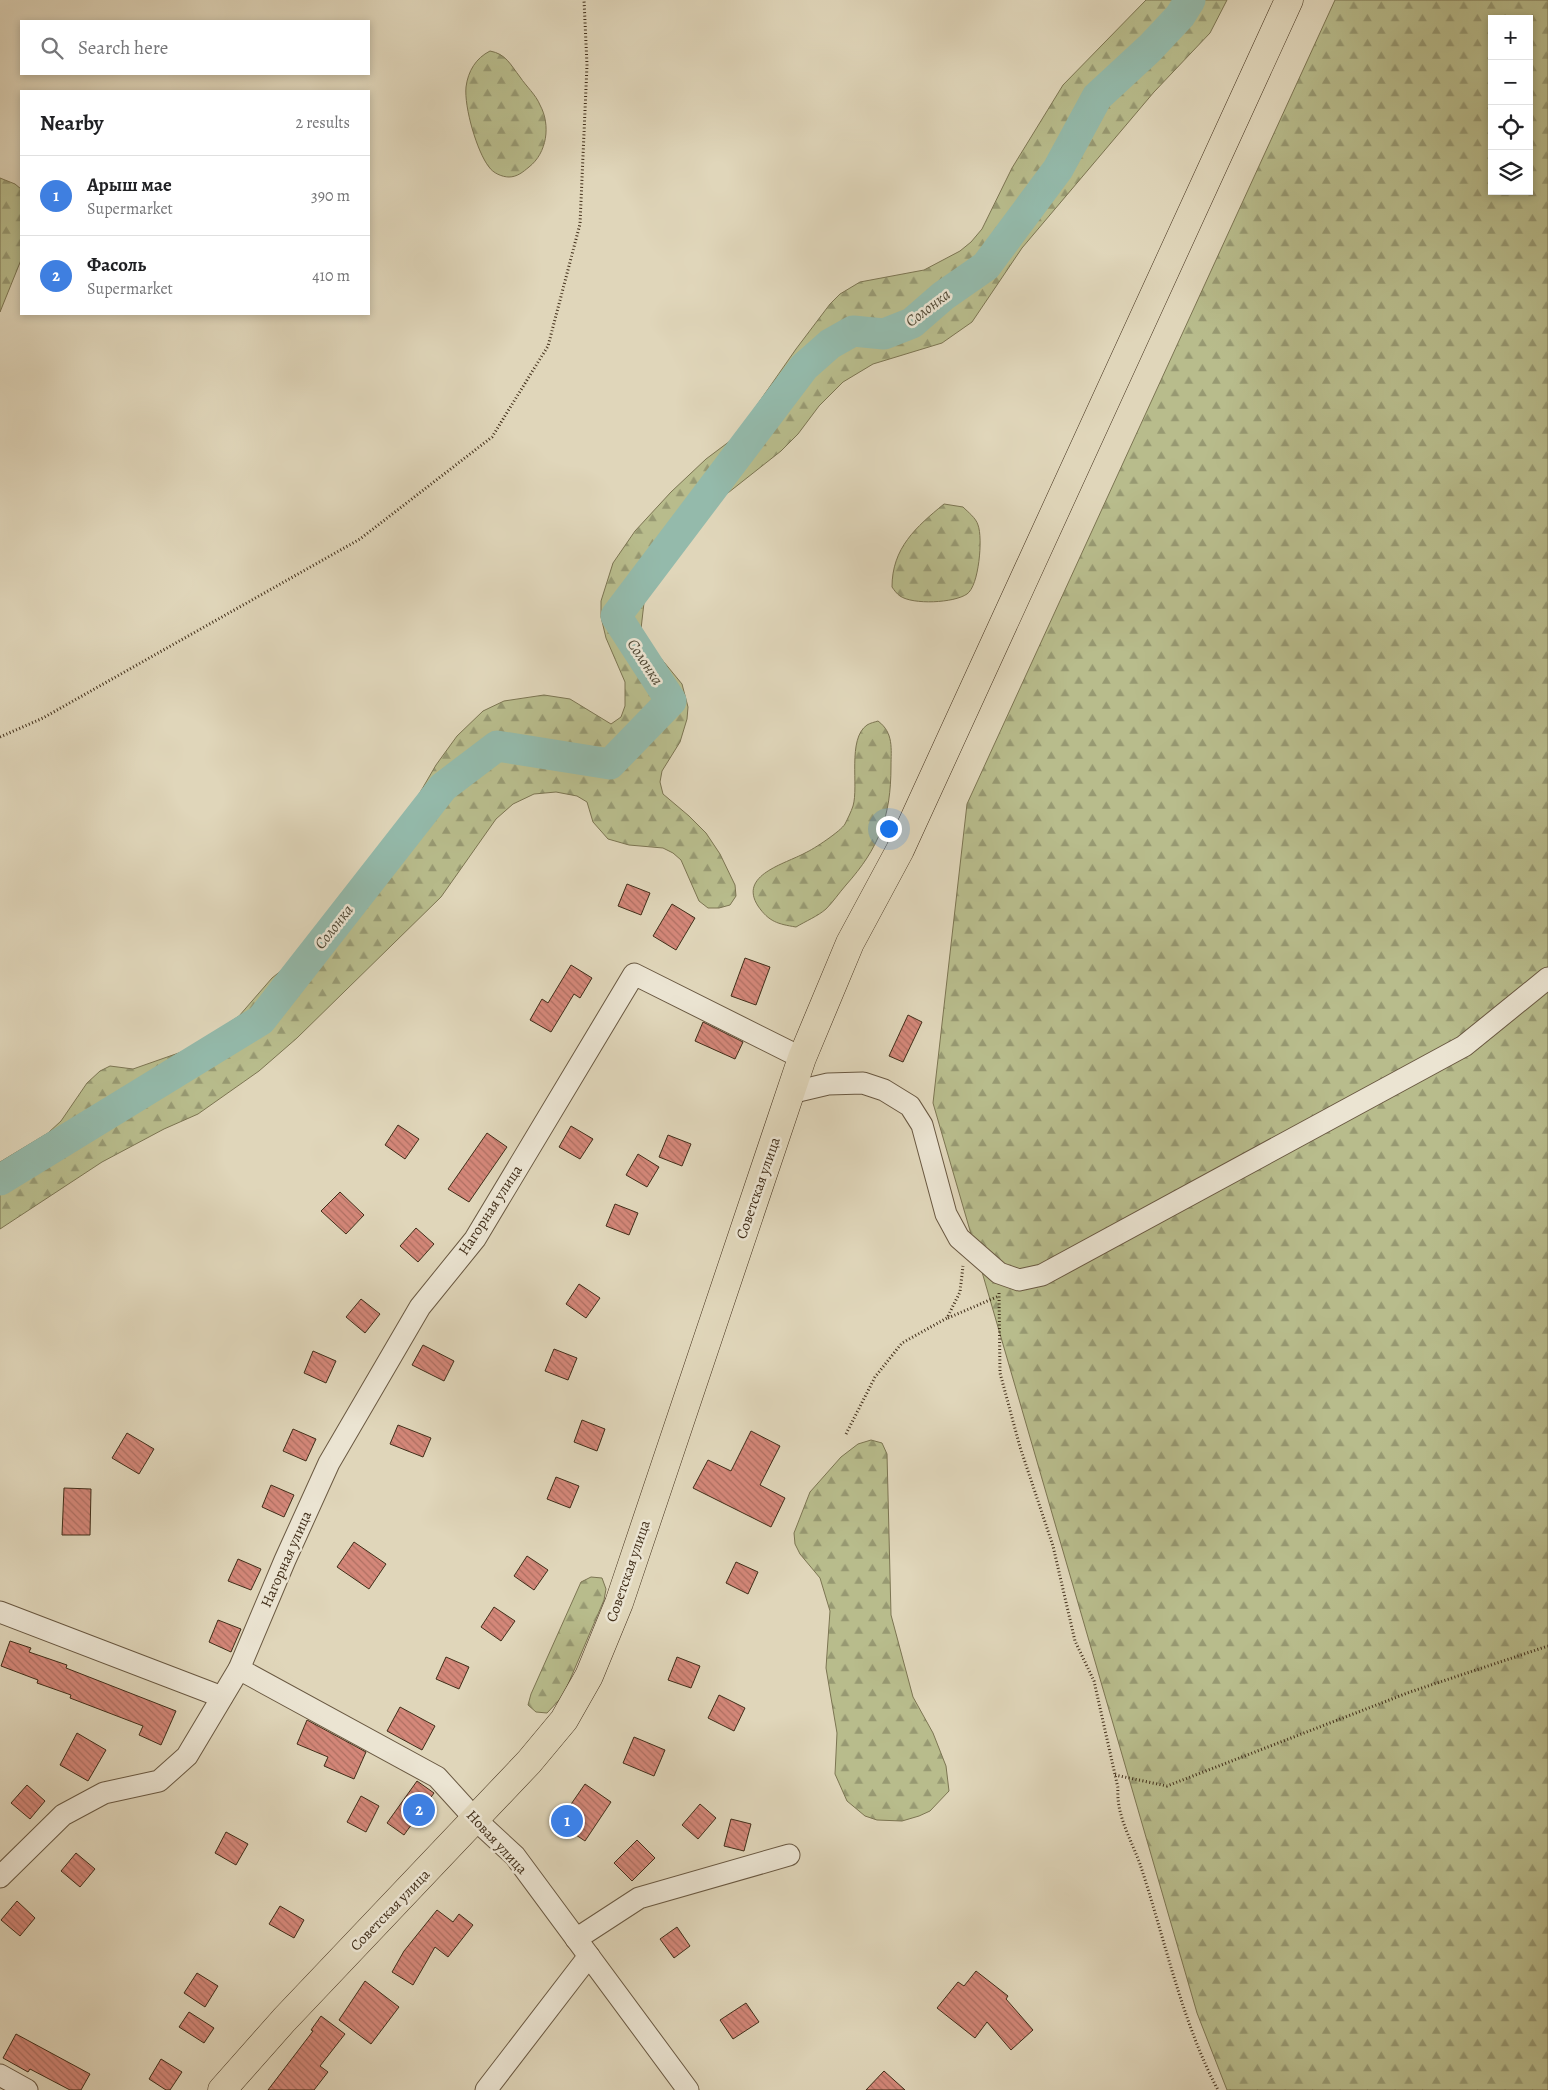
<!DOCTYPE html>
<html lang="en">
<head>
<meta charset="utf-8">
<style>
  :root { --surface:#fff; --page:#f2f2f2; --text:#202124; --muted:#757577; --line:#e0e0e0; --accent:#1a73e8 }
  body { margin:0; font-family:Alegreya,serif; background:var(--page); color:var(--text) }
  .controls { position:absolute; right:15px; top:15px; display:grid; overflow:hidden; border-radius:0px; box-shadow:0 2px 8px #0003 }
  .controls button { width:45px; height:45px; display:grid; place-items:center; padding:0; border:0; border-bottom:1px solid var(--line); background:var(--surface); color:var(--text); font:25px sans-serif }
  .you { position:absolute; left:888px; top:828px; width:18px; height:18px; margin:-12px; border:4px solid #fff; border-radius:50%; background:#1a73e8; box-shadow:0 0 0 8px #1a73e833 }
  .badge { display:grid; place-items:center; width:32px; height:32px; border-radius:50%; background:var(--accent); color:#fff; font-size:16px; font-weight:700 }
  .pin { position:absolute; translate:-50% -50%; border:2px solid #fff; box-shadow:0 1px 5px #0006 }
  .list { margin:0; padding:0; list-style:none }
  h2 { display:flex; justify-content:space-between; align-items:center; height:65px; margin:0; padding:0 20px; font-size:21px }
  h2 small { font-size:16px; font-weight:400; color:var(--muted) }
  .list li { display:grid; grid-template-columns:32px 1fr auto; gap:15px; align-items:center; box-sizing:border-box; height:80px; padding:0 20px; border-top:1px solid var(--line) }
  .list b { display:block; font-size:19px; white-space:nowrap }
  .list p { margin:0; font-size:16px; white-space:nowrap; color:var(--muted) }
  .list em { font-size:16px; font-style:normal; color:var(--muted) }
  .icon { flex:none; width:28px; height:28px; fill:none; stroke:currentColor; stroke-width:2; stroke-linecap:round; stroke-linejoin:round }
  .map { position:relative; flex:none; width:1548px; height:2090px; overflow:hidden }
  .search { position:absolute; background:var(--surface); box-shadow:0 2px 8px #0003; left:20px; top:20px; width:350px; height:55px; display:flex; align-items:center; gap:12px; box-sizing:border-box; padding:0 18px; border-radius:0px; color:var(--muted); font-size:19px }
  .panel { position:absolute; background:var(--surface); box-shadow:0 2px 8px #0003; left:20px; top:90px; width:350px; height:225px; border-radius:0px }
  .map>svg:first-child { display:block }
</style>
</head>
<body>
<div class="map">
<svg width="1548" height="2090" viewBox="0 0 1548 2090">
  <defs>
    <pattern id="forest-firs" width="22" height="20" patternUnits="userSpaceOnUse" patternTransform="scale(1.25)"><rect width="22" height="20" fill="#b8bc8c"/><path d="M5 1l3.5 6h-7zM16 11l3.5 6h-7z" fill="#979972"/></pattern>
    <pattern id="building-back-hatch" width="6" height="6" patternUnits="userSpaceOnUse" patternTransform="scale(1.25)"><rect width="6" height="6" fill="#d48779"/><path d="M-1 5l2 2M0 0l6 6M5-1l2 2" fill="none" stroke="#ae6f62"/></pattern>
  </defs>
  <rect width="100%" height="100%" fill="#e0d6ba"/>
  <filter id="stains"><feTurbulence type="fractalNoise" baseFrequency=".004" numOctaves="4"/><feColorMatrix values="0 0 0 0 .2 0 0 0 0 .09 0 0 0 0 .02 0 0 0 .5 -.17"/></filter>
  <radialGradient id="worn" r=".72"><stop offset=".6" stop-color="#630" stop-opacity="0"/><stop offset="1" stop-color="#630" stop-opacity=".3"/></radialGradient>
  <g fill="url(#forest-firs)" stroke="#7c7552" fill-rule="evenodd">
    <path d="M1146,0H1227L1210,33L1154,92L1022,248L972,322L942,343L873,364L843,382L819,406L798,434L781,451L719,500L655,574L645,594L641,629L645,639L682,684L688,707L687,719L680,742L662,771L660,782L663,794L689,816L706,833L720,854L735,885L736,896L730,905L719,908H708L699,901L681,860L673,853L663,848L629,845L608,839L593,822L587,802L577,796L556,792L534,794L513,804L496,819L441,897L297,1038L259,1071L198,1114L164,1129L102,1162L0,1229V1162L48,1133L61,1121L87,1083L100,1071L110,1066L133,1069L190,1049L239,1016L272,978L313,945L341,913L411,808L436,765L457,736L483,711L504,701L544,695L570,699L611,724L621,717L625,706V682L606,638L601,617V601L613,563L635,531L671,492L706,459L734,438L796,349L830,304L840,294L860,282L924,270L960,251L971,242L982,229L1012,168L1063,85Z"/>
    <path d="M1335,0H1548V2090H1227L1197,2013L933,1103L967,804ZM1492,19H1529V191H1492Z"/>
    <path d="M490,51C506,54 510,64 520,77C526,86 536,95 540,105C551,125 547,153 529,167C523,172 517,177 509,177C502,177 493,173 489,167C477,152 464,107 466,87C468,71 476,58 490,51Z"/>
    <path d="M0,178L15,184L21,189V260L0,312Z"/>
    <path d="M944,504L963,507C968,512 976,518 978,525C983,538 979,586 967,594C954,603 913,605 900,596C897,594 894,590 892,587C892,548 916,527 944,504Z"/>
    <path d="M878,721C894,733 891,749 891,766C891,817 879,848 846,885C839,893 833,902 826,909C818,916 806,921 796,927C778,924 769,922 758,906C738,875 785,864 805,853C814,849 841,831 845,824C848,818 851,812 853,806C859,786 847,739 867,725C870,723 875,722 878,721Z"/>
    <path d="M871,1440L882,1443L887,1454L891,1615L913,1697L933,1733L946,1766L949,1791L930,1811L919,1816L902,1821L877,1820L865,1816L847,1801L835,1774L837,1733L826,1668L830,1611L820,1578L800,1554L795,1544L794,1533L810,1492L841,1457L858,1444Z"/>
    <path d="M591,1577L602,1578L606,1589L604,1600L563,1696L547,1713L536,1712L528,1705L531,1694L581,1582Z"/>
  </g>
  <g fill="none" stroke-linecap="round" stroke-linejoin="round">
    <path stroke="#94baab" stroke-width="31" d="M0,1180L261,1020L443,787L497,746L610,764L671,701L616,616L804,367L830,344L853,331L884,334L912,323L943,296L986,266L1058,169L1097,97L1150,48L1180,16L1190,0"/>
  </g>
  <g fill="url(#building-back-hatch)" stroke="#412e19">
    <path d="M627,884L650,893L641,915L618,906Z"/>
    <path d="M672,904L695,918L676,950L653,936Z"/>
    <path d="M745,958L770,967L756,1005L731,996Z"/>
    <path d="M571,965L592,978L580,998L574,994L551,1032L530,1020L542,999L548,1003Z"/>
    <path d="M908,1015L922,1022L903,1062L889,1056Z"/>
    <path d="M703,1022L743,1042L735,1059L695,1041Z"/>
    <path d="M398,1125L419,1139L405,1159L385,1145Z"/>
    <path d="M571,1126L593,1139L580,1159L559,1147Z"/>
    <path d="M487,1133L507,1147L469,1202L448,1189Z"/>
    <path d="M668,1135L691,1144L682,1166L659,1157Z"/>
    <path d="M638,1154L659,1167L647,1187L626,1175Z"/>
    <path d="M340,1192L364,1215L346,1234L321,1211Z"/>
    <path d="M615,1204L638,1213L629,1235L606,1226Z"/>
    <path d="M416,1228L434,1244L418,1262L400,1246Z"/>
    <path d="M579,1284L600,1298L586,1318L566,1304Z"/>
    <path d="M361,1299L380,1314L365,1333L346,1317Z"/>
    <path d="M423,1345L454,1361L444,1381L412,1365Z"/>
    <path d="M554,1349L577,1358L568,1380L545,1371Z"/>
    <path d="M313,1351L336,1361L326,1383L304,1373Z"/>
    <path d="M582,1420L605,1429L597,1451L574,1442Z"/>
    <path d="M398,1425L431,1438L423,1457L390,1444Z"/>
    <path d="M293,1429L316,1439L306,1461L283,1451Z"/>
    <path d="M751,1431L780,1446L760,1485L785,1498L771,1527L693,1488L708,1460L731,1471Z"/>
    <path d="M127,1433L154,1449L139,1474L112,1458Z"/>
    <path d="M556,1477L579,1486L570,1508L547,1499Z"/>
    <path d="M271,1485L294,1495L284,1517L262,1507Z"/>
    <path d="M64,1488L91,1489L90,1535H62Z"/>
    <path d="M354,1542L386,1564L369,1589L337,1567Z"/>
    <path d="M527,1556L548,1570L534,1590L514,1576Z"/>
    <path d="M238,1559L261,1569L251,1590L228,1581Z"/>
    <path d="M736,1562L758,1572L748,1594L726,1583Z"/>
    <path d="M494,1607L515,1621L501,1641L481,1627Z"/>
    <path d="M218,1620L241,1629L231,1652L209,1642Z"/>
    <path d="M10,1641L31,1648L29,1652L67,1665L66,1668L176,1711L161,1745L139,1735L143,1726L70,1698L71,1695L37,1683L38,1680L1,1666Z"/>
    <path d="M446,1657L469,1667L459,1689L436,1679Z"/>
    <path d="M677,1657L700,1666L691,1688L668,1680Z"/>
    <path d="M719,1695L745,1708L734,1731L708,1718Z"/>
    <path d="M400,1707L435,1726L422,1750L387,1731Z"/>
    <path d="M307,1720L366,1752L354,1779L324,1766L328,1757L297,1744Z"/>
    <path d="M77,1733L106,1750L88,1781L60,1765Z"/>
    <path d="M634,1737L665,1750L654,1776L623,1763Z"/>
    <path d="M417,1781L434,1793L404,1835L387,1823Z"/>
    <path d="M585,1784L611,1802L585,1841L558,1823Z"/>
    <path d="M27,1785L45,1801L30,1819L11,1803Z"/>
    <path d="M361,1796L379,1806L366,1832L347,1822Z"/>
    <path d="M700,1804L716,1818L698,1839L682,1825Z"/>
    <path d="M731,1819L751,1824L744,1851L724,1846Z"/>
    <path d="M226,1832L248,1844L236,1865L215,1853Z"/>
    <path d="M637,1840L655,1858L632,1881L614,1863Z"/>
    <path d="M76,1853L95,1869L80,1887L61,1871Z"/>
    <path d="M17,1901L35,1918L20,1936L1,1920Z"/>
    <path d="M280,1906L304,1920L294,1938L269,1924Z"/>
    <path d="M437,1910L453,1922L459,1914L473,1925L448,1957L435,1947L413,1985L392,1972L404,1951Z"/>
    <path d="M677,1927L690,1946L674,1958L660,1939Z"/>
    <path d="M976,1971L1008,1996L1006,1999L1033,2030L1011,2050L987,2022L975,2038L937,2008L958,1982L964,1986Z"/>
    <path d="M197,1973L218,1986L205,2007L184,1993Z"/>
    <path d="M365,1981L399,2007L371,2044L339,2020Z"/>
    <path d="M746,2003L759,2022L733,2039L720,2020Z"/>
    <path d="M189,2012L214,2028L204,2043L179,2027Z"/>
    <path d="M321,2016L345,2034L320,2066L328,2072L314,2090H268L313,2031L311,2030Z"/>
    <path d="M16,2034L90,2074L81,2090H70L30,2069L28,2072L3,2058Z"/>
    <path d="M161,2059L182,2072L170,2090H166L149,2079Z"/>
    <path d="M884,2071L905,2090H866Z"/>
  </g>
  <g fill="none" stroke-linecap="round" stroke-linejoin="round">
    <g stroke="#695841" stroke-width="23">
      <g id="minor">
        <path d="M790,1093L828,1084L863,1083L884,1090L910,1106L922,1125L946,1214L959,1238L999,1273L1019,1280L1042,1275L1464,1046L1548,978"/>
        <path d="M0,1612L222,1697"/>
        <path d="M239,1669L437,1777L476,1820L515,1856L688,2090"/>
        <path d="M0,1877L63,1815L104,1793L159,1781L187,1756L239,1669L285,1560L329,1463L420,1307L475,1239L634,974L802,1058"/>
        <path d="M576,1939L639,1898L789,1855"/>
        <path d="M0,2075L27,2090"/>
        <path d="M486,2090L589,1956"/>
      </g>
    </g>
    <g stroke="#412e19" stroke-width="29">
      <path id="major" d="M222,2090L284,2020L529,1762L564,1720L589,1676L619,1603L802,1058L850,943L900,850L1289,0"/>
    </g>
    <g stroke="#412e19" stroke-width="3" stroke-dasharray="1 2.5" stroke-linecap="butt">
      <path d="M0,737L43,718L360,539L492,437L548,346L580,224L587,65L584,0"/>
      <path d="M999,1293L1000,1373L1020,1447L1053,1546L1075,1641L1094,1681L1118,1788C1116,1815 1131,1839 1140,1864C1164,1936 1182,2023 1218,2090"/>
      <path d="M948,1318L999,1296"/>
      <path d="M846,1434L875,1377L902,1343L947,1318L960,1292L963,1266"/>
      <path d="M1115,1775L1167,1786L1410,1692L1548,1646"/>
    </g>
    <use href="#minor" stroke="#ebe4d2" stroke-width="21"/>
    <use href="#major" stroke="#e0d6ba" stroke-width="28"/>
  </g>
  <g text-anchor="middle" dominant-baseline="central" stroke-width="5" stroke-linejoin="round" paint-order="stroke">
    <g font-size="15" fill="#412e19" stroke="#ebe4d2">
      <text transform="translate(758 1188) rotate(-71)">Советская улица</text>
      <text transform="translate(490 1210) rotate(-57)">Нагорная улица</text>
      <text transform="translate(286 1559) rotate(-66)">Нагорная улица</text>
      <text transform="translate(628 1571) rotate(-71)">Советская улица</text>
      <text transform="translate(497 1842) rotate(47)">Новая улица</text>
      <text transform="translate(390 1910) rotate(-46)">Советская улица</text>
    </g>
    <g font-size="16" font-style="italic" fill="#524a36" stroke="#ebe4d2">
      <text transform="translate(928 308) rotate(-37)">Солонка</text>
      <text transform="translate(645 662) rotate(57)">Солонка</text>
      <text transform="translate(334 927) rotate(-52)">Солонка</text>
    </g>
  </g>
  <rect width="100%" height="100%" filter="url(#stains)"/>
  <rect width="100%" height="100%" fill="url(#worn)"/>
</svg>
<div class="controls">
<button>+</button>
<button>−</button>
<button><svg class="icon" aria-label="locate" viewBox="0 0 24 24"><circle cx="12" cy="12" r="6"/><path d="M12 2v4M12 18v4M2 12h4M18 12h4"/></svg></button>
<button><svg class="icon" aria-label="layers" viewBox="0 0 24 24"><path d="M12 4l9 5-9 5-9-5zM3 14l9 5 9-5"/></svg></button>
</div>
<div class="you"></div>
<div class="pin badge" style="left:567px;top:1821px;background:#3f7fe0">1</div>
<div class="pin badge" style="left:419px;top:1810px;background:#3f7fe0">2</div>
<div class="search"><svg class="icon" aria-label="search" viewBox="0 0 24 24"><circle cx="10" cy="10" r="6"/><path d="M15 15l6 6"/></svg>Search here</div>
<section class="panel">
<h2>Nearby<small>2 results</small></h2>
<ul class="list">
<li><span class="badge" style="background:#3f7fe0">1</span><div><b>Арыш мае</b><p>Supermarket</p></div><em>390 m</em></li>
<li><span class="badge" style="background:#3f7fe0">2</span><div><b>Фасоль</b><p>Supermarket</p></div><em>410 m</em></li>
</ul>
</section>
</div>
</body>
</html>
